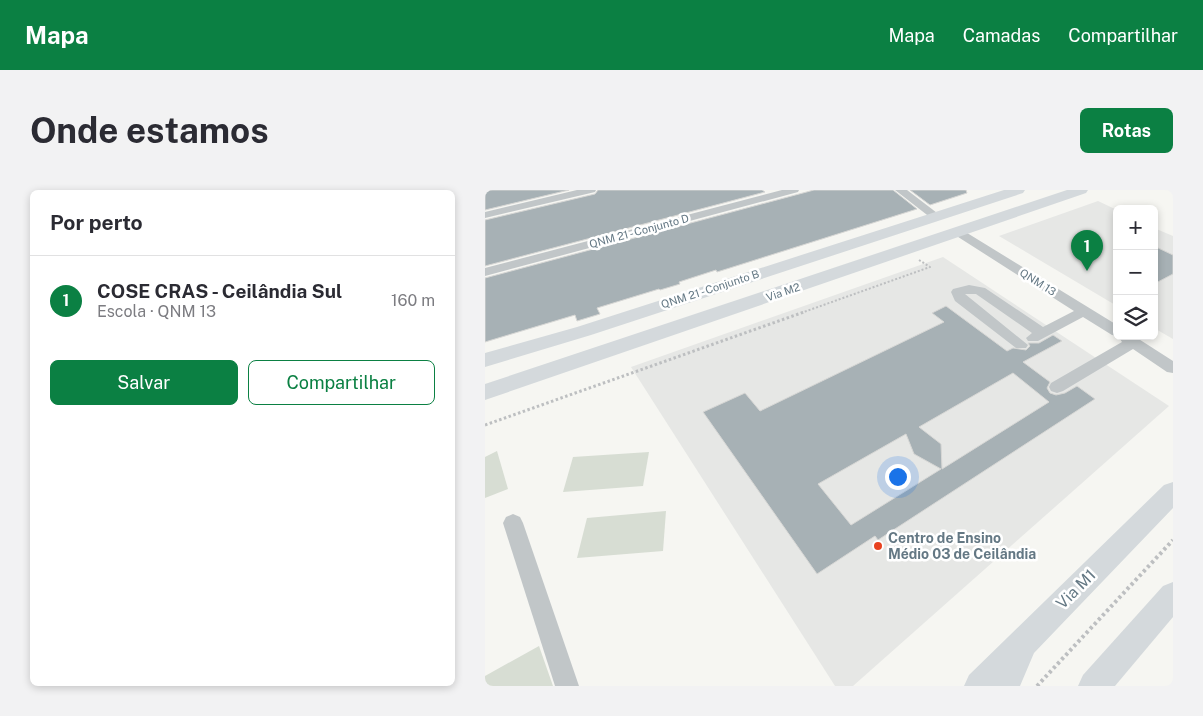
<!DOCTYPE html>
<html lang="pt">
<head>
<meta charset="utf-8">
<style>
  :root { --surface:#fff; --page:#f2f2f3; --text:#2b2b33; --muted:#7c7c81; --line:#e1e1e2; --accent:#0b8043 }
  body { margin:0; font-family:"Public Sans",sans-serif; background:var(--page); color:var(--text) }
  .controls { position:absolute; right:15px; top:15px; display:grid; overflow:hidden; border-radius:8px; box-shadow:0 2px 8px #0003 }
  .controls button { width:45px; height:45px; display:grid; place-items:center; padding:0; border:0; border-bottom:1px solid var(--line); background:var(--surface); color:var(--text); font:25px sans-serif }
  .you { position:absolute; left:412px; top:286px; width:18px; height:18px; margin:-12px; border:4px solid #fff; border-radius:50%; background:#1a73e8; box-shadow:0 0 0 8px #1a73e833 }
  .badge { display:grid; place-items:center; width:32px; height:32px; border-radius:50%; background:var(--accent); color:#fff; font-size:16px; font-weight:700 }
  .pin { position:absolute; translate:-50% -41px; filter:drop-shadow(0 1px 2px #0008) }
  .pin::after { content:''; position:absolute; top:26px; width:18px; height:15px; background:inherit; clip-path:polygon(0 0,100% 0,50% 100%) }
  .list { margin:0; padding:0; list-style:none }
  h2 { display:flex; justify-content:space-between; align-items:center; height:65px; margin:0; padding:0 20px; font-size:21px }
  h2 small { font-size:16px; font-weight:400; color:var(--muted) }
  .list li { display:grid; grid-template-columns:32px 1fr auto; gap:15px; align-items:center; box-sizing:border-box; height:90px; padding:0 20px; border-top:1px solid var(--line) }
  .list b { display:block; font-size:19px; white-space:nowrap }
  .list p { margin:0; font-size:16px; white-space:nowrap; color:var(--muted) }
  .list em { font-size:16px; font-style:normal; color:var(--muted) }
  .actions { display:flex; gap:10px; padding:15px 20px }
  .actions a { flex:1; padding:11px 0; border:1px solid var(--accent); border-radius:8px; text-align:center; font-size:18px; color:var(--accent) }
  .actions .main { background:var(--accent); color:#fff }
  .icon { flex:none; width:28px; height:28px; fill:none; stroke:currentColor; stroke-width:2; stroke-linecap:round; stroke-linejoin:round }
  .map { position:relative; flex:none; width:688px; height:496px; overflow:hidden; border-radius:8px }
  header { display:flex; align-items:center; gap:30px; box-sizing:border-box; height:70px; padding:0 25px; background:var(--accent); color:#fff }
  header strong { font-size:24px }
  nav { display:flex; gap:28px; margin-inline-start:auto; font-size:18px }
  .intro { display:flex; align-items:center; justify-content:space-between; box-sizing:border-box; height:120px; padding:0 30px }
  h1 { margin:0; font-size:35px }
  .button { padding:12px 22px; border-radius:8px; background:var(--accent); color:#fff; font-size:18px; font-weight:700 }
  main { display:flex; gap:30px; padding:0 30px }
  aside { flex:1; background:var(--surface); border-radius:8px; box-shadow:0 2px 8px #0003 }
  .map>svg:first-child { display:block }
</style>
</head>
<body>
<header>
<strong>Mapa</strong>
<nav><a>Mapa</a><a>Camadas</a><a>Compartilhar</a></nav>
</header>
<div class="intro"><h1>Onde estamos</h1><a class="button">Rotas</a></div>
<main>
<aside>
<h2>Por perto<small></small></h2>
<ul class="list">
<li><span class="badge">1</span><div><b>COSE CRAS - Ceilândia Sul</b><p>Escola · QNM 13</p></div><em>160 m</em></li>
</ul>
<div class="actions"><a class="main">Salvar</a><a>Compartilhar</a></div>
</aside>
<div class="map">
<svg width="688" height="496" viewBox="0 0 688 496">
  <rect width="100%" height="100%" fill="#f6f6f2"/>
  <g fill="#e6e7e5">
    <path d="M613,11L632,20V116L514,46Z"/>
    <path d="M669,38L688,46V149L669,138Z"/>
    <path d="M458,67L684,216L368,496H350L146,177Z"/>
  </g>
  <g fill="#d7ddd3">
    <path d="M12,261L23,299L0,308V267Z"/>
    <path d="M164,262L158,296L78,302L88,267Z"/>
    <path d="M181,321L178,361L92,368L102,328Z"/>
    <path d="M54,456L68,496H0V486Z"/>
  </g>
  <g fill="#a7b1b5" stroke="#d7d7d5" fill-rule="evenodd">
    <path d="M0,0H84L0,20Z"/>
    <path d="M113,0H277L280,2L0,76V30L110,4Z"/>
    <path d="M329,0H408L432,19L232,82L231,80L194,92L195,94L175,100L174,99L112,118L115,124L92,131L90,125L0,152V88Z"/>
    <path d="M425,0H481L482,3L445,15Z"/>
    <path d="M669,56L688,65V84L669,94Z"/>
    <path d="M461,116L522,161L528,158L541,160L545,156L543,153H554L568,145L577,151L538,172L565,192L562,198L565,203L571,205L580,203L592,196L610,209L393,350L390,346L332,384L218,222L260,203L275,221L459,132L447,123ZM528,183L564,212L457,279L456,254L434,237ZM421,244L429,264L456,279L366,335L333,294Z"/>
  </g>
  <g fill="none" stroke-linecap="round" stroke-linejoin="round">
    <path stroke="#bdbfc1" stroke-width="2" stroke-dasharray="2 2" stroke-linecap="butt" d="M316,123L445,77L434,70"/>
    <path stroke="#bdbfc1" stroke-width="3" stroke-dasharray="2.5 2.5" stroke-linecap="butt" d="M0,235L319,122"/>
    <path stroke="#bdbfc1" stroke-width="4" stroke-dasharray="3 3" stroke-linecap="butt" d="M552,496L688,350"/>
    <g fill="#c1c6c8" fill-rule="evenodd">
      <path d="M92,0H111L110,2L0,28V22Z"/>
      <path d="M297,0H314L313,2L0,86V78Z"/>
      <path d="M410,0H422L456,26L450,29L446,28Z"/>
      <path d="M474,38L632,135V146H649L688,171V183L682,182L648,159L578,201L572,203L566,201L564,197L566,193L637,152L633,146L627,145L598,127L553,151H543L541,148L547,143L491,104H480L543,155L541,158H531L470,111L466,102L468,99L484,95L500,98L558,137L589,121L470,45L468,42Z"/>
      <path d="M28,324L35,327L38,333L94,496H70L18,333L21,327Z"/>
    </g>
    <g fill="#d4d9dc" fill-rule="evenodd">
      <path d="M519,0H540L538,3L106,145L0,177V163L92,137Z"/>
      <path d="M582,0H603L601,3L0,210V194Z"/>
      <path d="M688,292V318L549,463L535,496H479L484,485L679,295Z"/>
      <path d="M688,392V427L630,496H593L598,485L678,396Z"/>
    </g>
  </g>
  <circle fill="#e84220" stroke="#fff" stroke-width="2" cx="393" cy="356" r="5"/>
  <g text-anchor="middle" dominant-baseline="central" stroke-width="5" stroke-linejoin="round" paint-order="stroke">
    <g font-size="11" fill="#647884" stroke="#fff">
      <text transform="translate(154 41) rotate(-15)">QNM 21 - Conjunto D</text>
      <text transform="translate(553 92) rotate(32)">QNM 13</text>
      <text transform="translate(225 99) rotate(-18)">QNM 21 - Conjunto B</text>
      <text transform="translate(298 102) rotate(-19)">Via M2</text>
    </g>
    <g font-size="14" font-weight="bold" fill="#647884" stroke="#fff" text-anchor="start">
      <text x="403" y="348">Centro de Ensino<tspan x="403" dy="16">Médio 03 de Ceilândia</tspan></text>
    </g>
    <g font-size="16" fill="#647884" stroke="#fff">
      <text transform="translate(591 399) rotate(-45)">Via M1</text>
    </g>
  </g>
</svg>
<div class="controls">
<button>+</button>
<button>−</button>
<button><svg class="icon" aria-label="layers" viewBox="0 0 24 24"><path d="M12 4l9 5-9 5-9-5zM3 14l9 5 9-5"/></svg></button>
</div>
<div class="you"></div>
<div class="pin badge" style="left:602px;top:81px">1</div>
</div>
</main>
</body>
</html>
